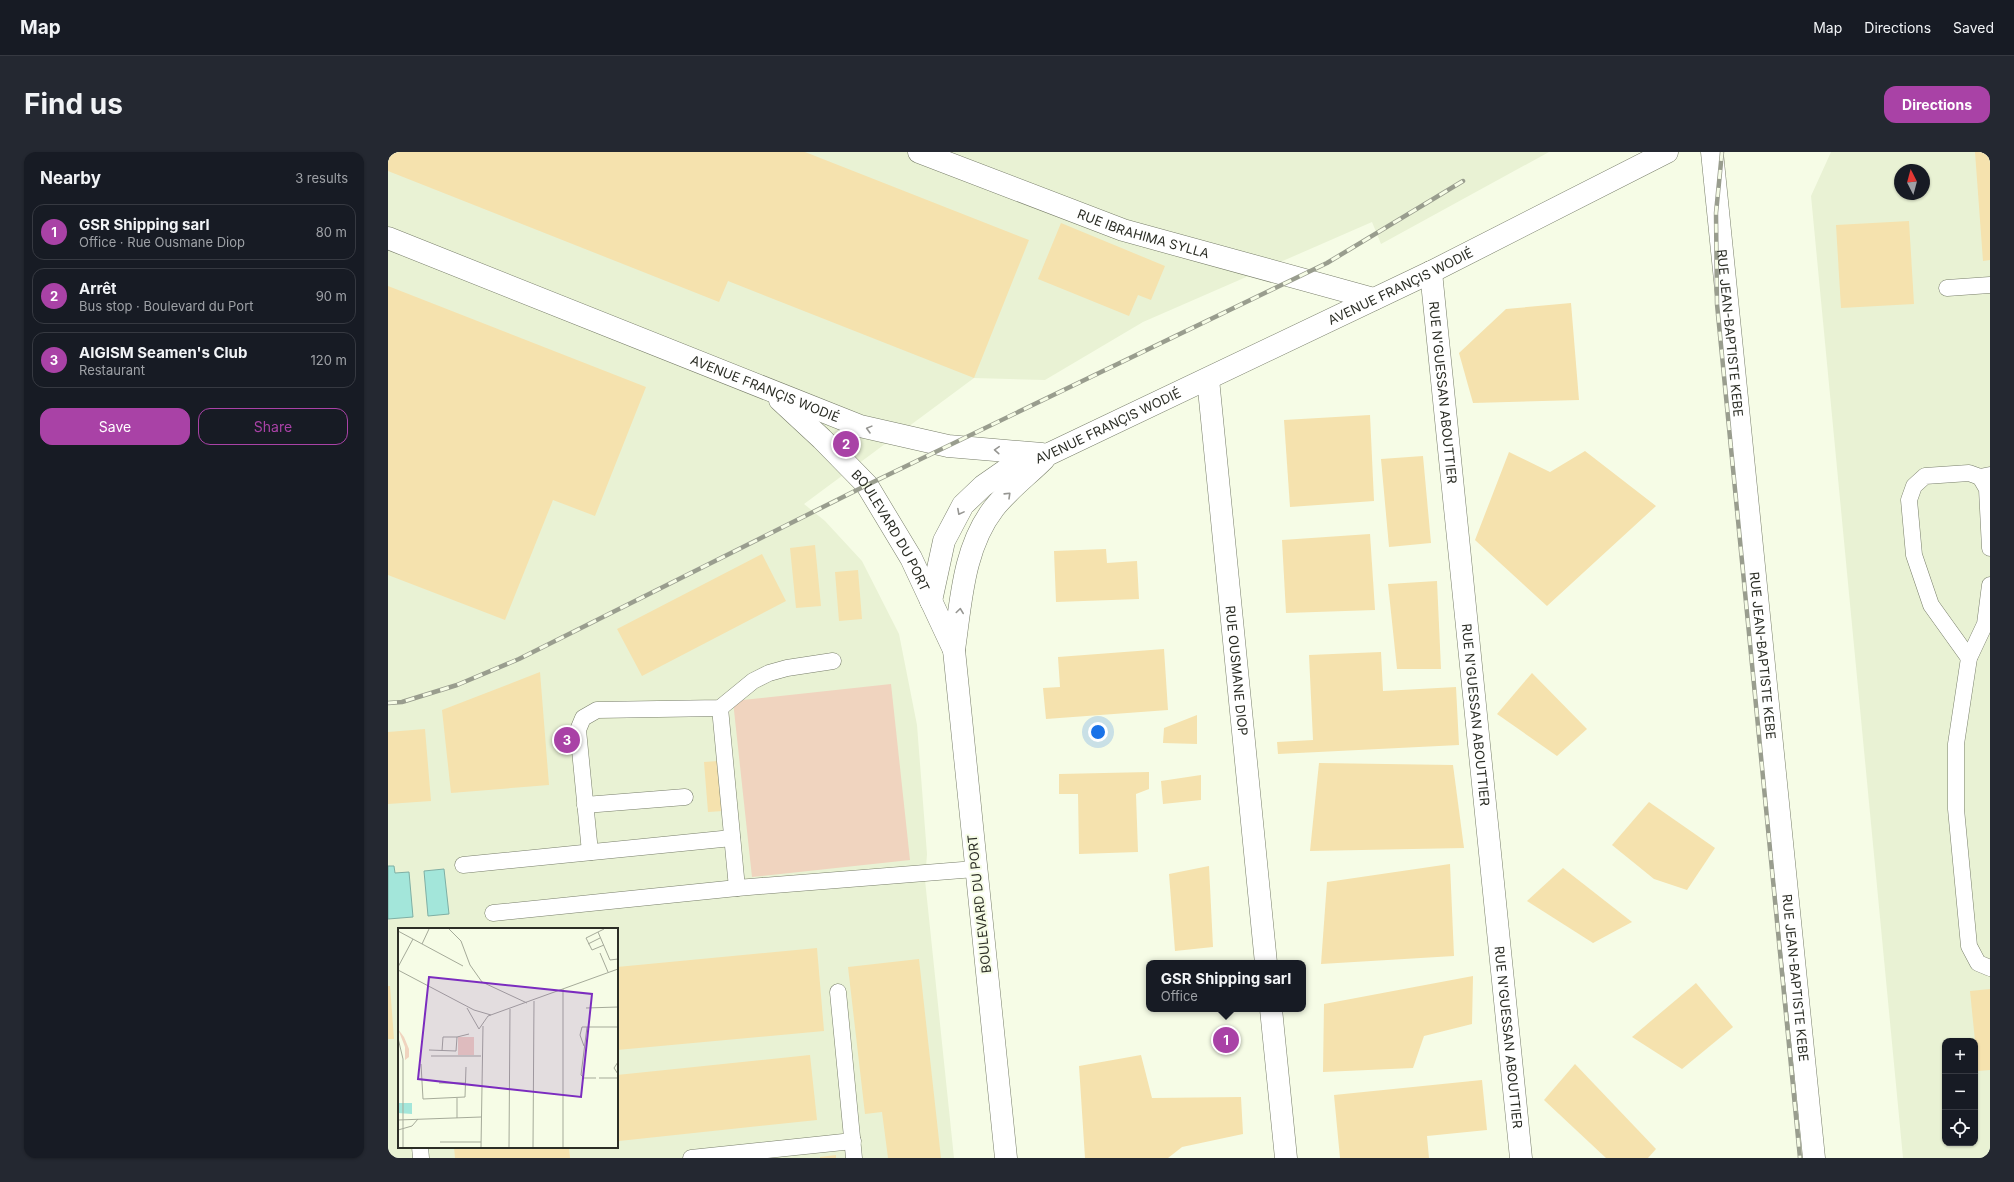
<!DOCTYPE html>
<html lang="en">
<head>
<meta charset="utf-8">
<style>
  :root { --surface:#171b24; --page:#242831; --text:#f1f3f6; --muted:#9ea1a6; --line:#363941; --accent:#a942a6 }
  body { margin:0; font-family:Inter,sans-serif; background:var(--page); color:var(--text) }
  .controls { position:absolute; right:12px; bottom:12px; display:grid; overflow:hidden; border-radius:8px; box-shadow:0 1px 3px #0004 }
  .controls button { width:36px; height:36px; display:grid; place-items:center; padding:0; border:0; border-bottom:1px solid var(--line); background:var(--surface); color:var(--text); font:20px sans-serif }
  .compass { position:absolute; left:1506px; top:12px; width:36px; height:36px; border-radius:50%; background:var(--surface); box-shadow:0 1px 3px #0004; rotate:354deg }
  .you { position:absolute; left:710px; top:580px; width:14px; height:14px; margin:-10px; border:3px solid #fff; border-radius:50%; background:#1a73e8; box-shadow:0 0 0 6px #1a73e833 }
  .badge { display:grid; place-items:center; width:26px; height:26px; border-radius:50%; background:var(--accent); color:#fff; font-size:13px; font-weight:700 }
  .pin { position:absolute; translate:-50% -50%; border:2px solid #fff; box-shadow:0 1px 4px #0006 }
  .popup { position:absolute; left:758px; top:808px; width:160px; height:52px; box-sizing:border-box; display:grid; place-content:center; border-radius:8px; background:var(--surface); filter:drop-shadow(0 1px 3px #0005); font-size:13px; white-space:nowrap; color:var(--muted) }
  .popup b { font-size:15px; color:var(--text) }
  .popup::after { content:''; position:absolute; left:50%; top:100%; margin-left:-8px; border:8px solid transparent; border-top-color:var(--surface) }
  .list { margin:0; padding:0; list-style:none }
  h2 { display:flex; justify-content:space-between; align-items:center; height:52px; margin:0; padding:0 16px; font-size:17px }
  h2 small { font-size:13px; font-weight:400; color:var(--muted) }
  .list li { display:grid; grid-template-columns:26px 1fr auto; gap:12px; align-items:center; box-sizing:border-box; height:56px; margin:0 8px 8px; padding:0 8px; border:1px solid var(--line); border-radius:12px }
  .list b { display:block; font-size:15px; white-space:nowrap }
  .list p { margin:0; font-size:13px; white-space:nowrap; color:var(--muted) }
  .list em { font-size:13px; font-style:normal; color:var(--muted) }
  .actions { display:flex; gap:8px; padding:12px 16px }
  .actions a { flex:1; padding:9px 0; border:1px solid var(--accent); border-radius:12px; text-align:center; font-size:14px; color:var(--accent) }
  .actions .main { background:var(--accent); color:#fff }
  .icon { flex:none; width:22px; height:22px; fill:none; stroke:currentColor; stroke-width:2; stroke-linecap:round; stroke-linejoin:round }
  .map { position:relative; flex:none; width:1602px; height:1006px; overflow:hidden; border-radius:12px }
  header { display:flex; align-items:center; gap:24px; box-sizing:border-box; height:56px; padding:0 20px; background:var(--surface); border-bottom:1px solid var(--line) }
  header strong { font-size:19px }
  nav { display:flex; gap:22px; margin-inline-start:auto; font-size:14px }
  .intro { display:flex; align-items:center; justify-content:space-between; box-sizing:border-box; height:96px; padding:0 24px }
  h1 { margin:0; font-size:28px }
  .button { padding:10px 18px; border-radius:12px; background:var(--accent); color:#fff; font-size:14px; font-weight:700 }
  main { display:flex; gap:24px; padding:0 24px }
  aside { flex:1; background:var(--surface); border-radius:12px; box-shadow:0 1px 3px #0004 }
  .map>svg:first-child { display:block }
</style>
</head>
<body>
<header>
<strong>Map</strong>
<nav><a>Map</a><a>Directions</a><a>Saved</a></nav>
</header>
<div class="intro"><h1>Find us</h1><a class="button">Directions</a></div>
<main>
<aside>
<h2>Nearby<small>3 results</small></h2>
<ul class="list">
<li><span class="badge">1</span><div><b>GSR Shipping sarl</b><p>Office · Rue Ousmane Diop</p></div><em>80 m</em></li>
<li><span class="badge">2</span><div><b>Arrêt</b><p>Bus stop · Boulevard du Port</p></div><em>90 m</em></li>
<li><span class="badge">3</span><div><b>AIGISM Seamen's Club</b><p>Restaurant</p></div><em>120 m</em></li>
</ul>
<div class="actions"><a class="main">Save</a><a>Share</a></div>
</aside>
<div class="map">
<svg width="1602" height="1006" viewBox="0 0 1602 1006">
  <rect width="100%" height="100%" fill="#f6fce6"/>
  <g fill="#e9f2d4" fill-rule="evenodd">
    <path d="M0,0H1161L993,92L984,70L755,170L657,228L586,226L416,352L437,369L474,409L511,482L529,573L539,702L537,728L566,1006H0ZM11,777H229V995H11Z"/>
    <path d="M1443,0H1602V1006H1515L1423,44ZM1512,18H1536V42H1512ZM1557,889H1587V991H1557Z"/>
  </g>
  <path fill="#f0d4bf" d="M503,532L522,708L364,725L345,549Z"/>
  <g fill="#a3e6da" stroke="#7fafa4">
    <path d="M0,714H6L7,721L21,720L25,765L0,767Z"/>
    <path d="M56,717L61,762L40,764L36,719Z"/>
  </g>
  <g fill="#f5e2ae">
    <path d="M0,0H417L641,88L586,226L340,129L331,150L0,19Z"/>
    <path d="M1587,0H1602V108L1595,109Z"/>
    <path d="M1521,69L1526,152L1453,156L1448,73Z"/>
    <path d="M673,71L777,114L763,148L750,143L741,164L650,127Z"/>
    <path d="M0,134L258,235L207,364L165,348L117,468L0,423Z"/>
    <path d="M1183,151L1191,248L1085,251L1071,201L1118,157Z"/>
    <path d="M982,263L986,349L902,355L896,268Z"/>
    <path d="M1197,299L1268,354L1159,454L1087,388L1121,300L1162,320Z"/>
    <path d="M1035,304L1043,391L1001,395L993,307Z"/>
    <path d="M982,382L987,458L898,461L894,388Z"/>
    <path d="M427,393L433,454L408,456L402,396Z"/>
    <path d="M718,397L719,411L749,409L751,447L668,450L666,399Z"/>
    <path d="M374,402L398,449L254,524L229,477Z"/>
    <path d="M470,418L474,467L451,469L447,420Z"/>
    <path d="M1049,429L1053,517H1009L1000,432Z"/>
    <path d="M776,497L780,558L658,567L655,536L672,535L670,505Z"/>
    <path d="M993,500L995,539L1068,535L1071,593L890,602L889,590L925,588L921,503Z"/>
    <path d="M152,520L161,633L63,641L54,558Z"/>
    <path d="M1144,521L1199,577L1169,604L1109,562Z"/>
    <path d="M809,563V592L775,591L776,576Z"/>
    <path d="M37,577L43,649L0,652V580Z"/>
    <path d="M330,609L335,659L320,660L316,610Z"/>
    <path d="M931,611L1065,613L1076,696L922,699Z"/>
    <path d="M761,620V637L748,642L750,700L691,702L690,642H671V622Z"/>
    <path d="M813,623V648L775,652L773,629Z"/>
    <path d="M1261,650L1327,696L1299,738L1266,727L1224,693Z"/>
    <path d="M1062,712L1066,804L933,812L939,730Z"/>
    <path d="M821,714L825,795L787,799L781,722Z"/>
    <path d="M1175,716L1244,770L1205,791L1139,749Z"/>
    <path d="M429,796L436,879L229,898V815Z"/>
    <path d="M531,807L553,1006H500L494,960L477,962L460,815Z"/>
    <path d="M1085,824L1084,872L1036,884L1025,916L935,920L936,852Z"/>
    <path d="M1308,831L1345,875L1294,917L1244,885Z"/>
    <path d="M0,834H2L6,887H0Z"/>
    <path d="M1602,837V918L1590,919L1582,839Z"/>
    <path d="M422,903L429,968L231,989L229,923Z"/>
    <path d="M753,903L764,946L853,945L855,982L794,995L780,1006H697L691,914Z"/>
    <path d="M1187,912L1268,997L1260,1006H1218L1156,948Z"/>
    <path d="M1094,928L1099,978L1039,984L1041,1006H952L946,943Z"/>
    <path d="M66,995H181L182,1006H67Z"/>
    <path d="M448,1003V1006H432V1005Z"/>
  </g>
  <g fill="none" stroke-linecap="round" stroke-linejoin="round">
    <g stroke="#787e6a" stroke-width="17">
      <g id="service">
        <path d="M1559,136L1602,133"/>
        <path d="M1592,325L1599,337L1602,396"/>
        <path d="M1602,433L1597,472L1581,506L1568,592V657L1581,794L1590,811L1602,816"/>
        <path d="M1581,506L1543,453L1526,403L1521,348L1526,334L1537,324L1581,321L1592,325L1602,323"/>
        <path d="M332,556L349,736"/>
        <path d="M197,653L297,645"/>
        <path d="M202,700L190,578L195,566L209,558L332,556L365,529L381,521L399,516L445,509"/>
        <path d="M75,713L344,686"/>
        <path d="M105,761L349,736L587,717"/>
        <path d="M450,840L466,1006"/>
        <path d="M32,995L33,1006"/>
        <path d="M303,1006L465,989"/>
      </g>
    </g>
    <g stroke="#787e6a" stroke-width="23">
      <g id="minor">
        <path id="s1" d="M531,0L735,78L986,147"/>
        <path id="s2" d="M1324,0L1426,1006"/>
        <path id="s3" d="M1043,120L1133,1006"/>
        <path id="s4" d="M820,227L878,811"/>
        <path d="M883,857L898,1006"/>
      </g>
    </g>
    <g stroke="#787e6a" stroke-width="23">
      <g id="secondary">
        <path id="s5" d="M0,86L472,274L560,294L654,302"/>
        <path id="s6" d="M392,248L434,287L479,333L523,406L566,498"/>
        <path id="s7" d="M543,449L556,389L575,353L595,334L618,318L661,302L1043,120L1279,0"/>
        <path d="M618,1006L566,498C573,450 575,396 606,356C620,338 640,323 656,307"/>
      </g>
    </g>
    <use href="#service" stroke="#fff" stroke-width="16"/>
    <use href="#minor" stroke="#fff" stroke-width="22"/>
    <use href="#secondary" stroke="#fff" stroke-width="22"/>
    <g stroke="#999d8e" stroke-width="4.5">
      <g id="rail">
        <path d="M1334,0L1328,61L1329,152L1412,1006"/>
        <path d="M0,551L14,550L69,533L131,507L479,333L939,111L1075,29"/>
      </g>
    </g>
    <use href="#rail" stroke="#f6fce6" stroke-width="3" stroke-dasharray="9" stroke-linecap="butt"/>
  </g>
  <defs><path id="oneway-chevron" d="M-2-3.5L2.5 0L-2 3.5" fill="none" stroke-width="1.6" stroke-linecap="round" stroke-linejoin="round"/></defs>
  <g stroke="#969692">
    <use href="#oneway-chevron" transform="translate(481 277) rotate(-165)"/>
    <use href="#oneway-chevron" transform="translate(609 298) rotate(-176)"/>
    <use href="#oneway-chevron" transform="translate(620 343) rotate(-44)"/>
    <use href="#oneway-chevron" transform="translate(572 360) rotate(118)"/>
    <use href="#oneway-chevron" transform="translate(572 459) rotate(-82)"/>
  </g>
  <g text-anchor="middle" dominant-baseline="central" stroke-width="4" stroke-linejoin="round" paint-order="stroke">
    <g font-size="13" fill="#2c2e26" stroke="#f6fce6">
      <text stroke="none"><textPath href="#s1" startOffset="239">RUE IBRAHIMA SYLLA</textPath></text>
      <text stroke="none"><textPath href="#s7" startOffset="593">AVENUE FRANÇIS WODIÉ</textPath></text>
      <text stroke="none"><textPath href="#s2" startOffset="182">RUE JEAN-BAPTISTE KEBE</textPath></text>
      <text stroke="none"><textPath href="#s5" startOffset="406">AVENUE FRANÇIS WODIÉ</textPath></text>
      <text stroke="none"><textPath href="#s3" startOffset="121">RUE N'GUESSAN ABOUTTIER</textPath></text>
      <text stroke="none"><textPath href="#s7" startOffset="269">AVENUE FRANÇIS WODIÉ</textPath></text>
      <text stroke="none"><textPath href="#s6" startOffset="173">BOULEVARD DU PORT</textPath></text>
      <text stroke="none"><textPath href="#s2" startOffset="506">RUE JEAN-BAPTISTE KEBE</textPath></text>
      <text stroke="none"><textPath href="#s4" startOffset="293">RUE OUSMANE DIOP</textPath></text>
      <text stroke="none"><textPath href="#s3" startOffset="445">RUE N'GUESSAN ABOUTTIER</textPath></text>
      <text transform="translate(591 752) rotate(-96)">BOULEVARD DU PORT</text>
      <text stroke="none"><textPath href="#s2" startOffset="830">RUE JEAN-BAPTISTE KEBE</textPath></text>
      <text stroke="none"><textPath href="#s3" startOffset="769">RUE N'GUESSAN ABOUTTIER</textPath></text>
    </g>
  </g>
  <g transform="translate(10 776)">
    <rect width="220" height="220" fill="#f6fce6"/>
    <path d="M0,101L6,109L11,121V129L7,132V119ZM60,109H76V127H60Z" fill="#f0d4bf"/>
    <path d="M0,175H14V186L0,185Z" fill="#a3e6da"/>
    <path fill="none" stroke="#a5aa99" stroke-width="1" d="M51,1L63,13L72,37L84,54L129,75M206,1L200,4L212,32L220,31M0,3L65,38M200,4L188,10L194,22L206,17M24,16L31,1M190,16L202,10M202,25L210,44M0,39L15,11M0,42L76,82L93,87M69,80L81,101M188,80L220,79M189,99L183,147L186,150H198M81,101L90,88L220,41M0,110L5,131V219M186,118L182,107L184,99H220M31,122L58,123M44,123L45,109H59L71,106M58,123L59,109M33,128H83M220,134L216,140L220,146M23,136L25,171L67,169L68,139M201,150H220M41,155H67M59,170V190M0,192L83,189M0,202L14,198L20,191M42,214H83M83,219L85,98M111,219L112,81M135,219L136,73M165,219V61"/>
    <path fill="#7b2cbf" fill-opacity="0.15" stroke="#7b2cbf" stroke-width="2" d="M31,49L194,66L183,169L20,151Z"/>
    <rect width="220" height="220" fill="none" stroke="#2c2e26" stroke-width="2"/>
  </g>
</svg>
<div class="controls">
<button>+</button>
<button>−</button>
<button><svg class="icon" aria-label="locate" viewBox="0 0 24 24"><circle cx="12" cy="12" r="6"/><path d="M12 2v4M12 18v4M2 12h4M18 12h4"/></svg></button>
</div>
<svg class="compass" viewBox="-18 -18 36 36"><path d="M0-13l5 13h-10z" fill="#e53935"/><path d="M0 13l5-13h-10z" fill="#9ea1a6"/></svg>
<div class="you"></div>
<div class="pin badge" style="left:838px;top:888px">1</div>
<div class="popup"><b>GSR Shipping sarl</b>Office</div>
<div class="pin badge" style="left:458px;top:292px">2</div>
<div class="pin badge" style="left:179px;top:588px">3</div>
</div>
</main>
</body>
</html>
